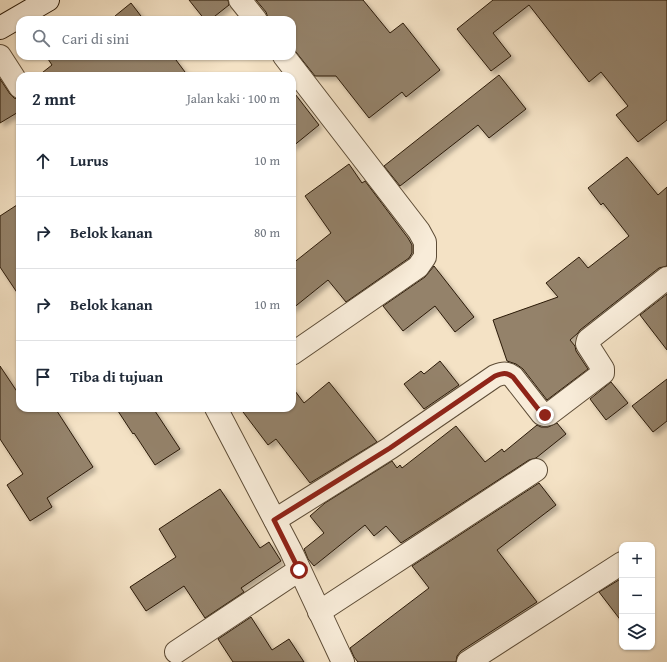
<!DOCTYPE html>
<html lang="id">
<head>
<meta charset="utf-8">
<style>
  :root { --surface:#fff; --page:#f6f6f7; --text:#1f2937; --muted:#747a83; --line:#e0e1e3 }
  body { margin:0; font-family:"Gentium Book Plus",serif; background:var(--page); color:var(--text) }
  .controls { position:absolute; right:12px; bottom:12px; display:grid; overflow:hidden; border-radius:8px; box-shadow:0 1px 3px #0004 }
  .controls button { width:36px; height:36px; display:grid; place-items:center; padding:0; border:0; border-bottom:1px solid var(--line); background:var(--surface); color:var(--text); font:20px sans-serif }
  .stop { position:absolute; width:12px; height:12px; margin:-9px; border:3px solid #8f2418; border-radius:50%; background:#fff }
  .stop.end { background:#8f2418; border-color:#fff; box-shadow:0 1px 4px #0008 }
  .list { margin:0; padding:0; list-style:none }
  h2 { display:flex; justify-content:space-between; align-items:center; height:52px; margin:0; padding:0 16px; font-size:17px }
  h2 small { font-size:13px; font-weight:400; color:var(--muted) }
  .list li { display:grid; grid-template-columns:26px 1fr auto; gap:12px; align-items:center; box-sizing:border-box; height:72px; padding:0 16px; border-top:1px solid var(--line) }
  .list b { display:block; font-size:15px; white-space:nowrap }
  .list em { font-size:13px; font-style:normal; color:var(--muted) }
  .icon { flex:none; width:22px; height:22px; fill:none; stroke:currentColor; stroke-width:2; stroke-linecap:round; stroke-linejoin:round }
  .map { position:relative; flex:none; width:667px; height:662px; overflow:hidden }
  .search { position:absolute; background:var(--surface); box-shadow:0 1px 3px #0004; left:16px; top:16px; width:280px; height:44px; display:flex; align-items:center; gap:10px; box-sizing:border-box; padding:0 14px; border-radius:12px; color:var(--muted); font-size:15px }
  .panel { position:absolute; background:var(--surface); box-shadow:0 1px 3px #0004; left:16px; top:72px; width:280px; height:340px; border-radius:12px }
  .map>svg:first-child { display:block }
</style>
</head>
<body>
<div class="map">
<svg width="667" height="662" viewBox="0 0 667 662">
  <defs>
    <filter id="shadow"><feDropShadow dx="3.5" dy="3.5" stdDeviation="2" flood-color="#0004"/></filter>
  </defs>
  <rect width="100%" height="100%" fill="#f4e2c5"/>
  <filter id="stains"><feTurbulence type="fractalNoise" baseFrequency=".005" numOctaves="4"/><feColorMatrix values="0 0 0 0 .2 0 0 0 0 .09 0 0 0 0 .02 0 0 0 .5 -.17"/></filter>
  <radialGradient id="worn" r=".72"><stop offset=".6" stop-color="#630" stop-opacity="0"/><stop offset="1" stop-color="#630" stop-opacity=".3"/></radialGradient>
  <g fill="#94826a" stroke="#2b1a07" filter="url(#shadow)">
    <path d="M189,0H228L229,5L210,20H205Z"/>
    <path d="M256,0H363L390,33L403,23L440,70L406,97L402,92L369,118L336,76H315L292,47V20H268V18L266,12Z"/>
    <path d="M493,0H667V120L638,142L616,115L628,106L601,72L589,82L529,5L493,33L511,56L491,71L457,29Z"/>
    <path d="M131,3L144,20H118L115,16Z"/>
    <path d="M46,56H173L188,76H38L52,65Z"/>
    <path d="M499,75L526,109L489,138L478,125L400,186L384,166Z"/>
    <path d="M0,79L10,94L14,98L17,99L20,103V111L0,123Z"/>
    <path d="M292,90L319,125L292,147Z"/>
    <path d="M627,157L658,195L667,187V266L659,268L580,330L578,333L570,340L575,346L576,351L588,369L547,400L523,369L516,364L507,361L493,320L558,297L546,283L579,257L588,268L629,236L603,203L601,205L588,188Z"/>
    <path d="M349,164L362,183L365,181L408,238L412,245V253L409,258L346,302L328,280L292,309V264L331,233L305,196Z"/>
    <path d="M20,203V297L0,267V216Z"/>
    <path d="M434,266L474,317L455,332L435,306L403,331L383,306L425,277Z"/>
    <path d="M667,294V350L640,315Z"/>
    <path d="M440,361L459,385L424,409L404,384L421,371L424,374Z"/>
    <path d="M0,366L20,396V408H55L93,467L47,498L52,507L30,521L7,485L23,474L0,439Z"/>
    <path d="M667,379V421L653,432L632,406Z"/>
    <path d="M329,382L377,442L310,483L276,439L268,445L240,408H292V387L304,403Z"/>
    <path d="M611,382L628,403L606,420L590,399Z"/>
    <path d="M116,408H153L180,449L155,465L134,433L133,434Z"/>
    <path d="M557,423L566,434L536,458L529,460L401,543L386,526L374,536L365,525L314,566L308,559L304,549L324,533L310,516L325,503L392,461L397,468L400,465L402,468L456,426L485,462L502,449L504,452L537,425L541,427H548Z"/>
    <path d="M539,483L556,505L497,550L537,602L461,651L457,656L456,662H358L354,657L350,648L429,588L412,566Z"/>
    <path d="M220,489L260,548L269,542L281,561L241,588L244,592L205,618L184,586L146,611L130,587L176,557L159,529Z"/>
    <path d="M622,578V622L599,592Z"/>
    <path d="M251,617L272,650L289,639L304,662H233L218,639Z"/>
  </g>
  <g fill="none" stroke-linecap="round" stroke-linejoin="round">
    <g stroke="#5d4c36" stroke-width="24">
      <g id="minor">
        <path d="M240,0L256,20"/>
        <path d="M0,56L20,87"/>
        <path d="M284,56L419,231L425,242V257L418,267L292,354"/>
        <path d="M216,408L291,551L343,662"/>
        <path d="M275,520L390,448L495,376C503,373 506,372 513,377L542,414L545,415L549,414L603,373V369L587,344L588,340L667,278"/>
        <path d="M319,612L536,470"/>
        <path d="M176,652L299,570"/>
        <path d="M468,662L622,563"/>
      </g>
    </g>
    <g stroke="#2b1a07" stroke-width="24">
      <path id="secondary" d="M0,28L48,0"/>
    </g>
    <use href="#minor" stroke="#f8ecd9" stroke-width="22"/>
    <use href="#secondary" stroke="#f8ecd9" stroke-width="22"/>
  </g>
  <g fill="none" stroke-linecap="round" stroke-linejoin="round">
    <path stroke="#8f2418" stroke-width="5" d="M299,570L274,520L390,448L495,376C503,373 506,372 513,377L542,414L545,415"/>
  </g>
  <rect width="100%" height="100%" filter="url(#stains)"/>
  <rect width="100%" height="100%" fill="url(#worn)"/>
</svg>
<div class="controls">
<button>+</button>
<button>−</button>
<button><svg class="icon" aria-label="layers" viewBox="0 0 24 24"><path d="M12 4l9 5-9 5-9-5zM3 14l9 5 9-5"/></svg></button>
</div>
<div class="stop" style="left:299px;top:570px"></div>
<div class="stop end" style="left:545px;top:415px"></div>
<div class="search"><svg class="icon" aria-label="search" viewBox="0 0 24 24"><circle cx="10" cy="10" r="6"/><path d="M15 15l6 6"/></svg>Cari di sini</div>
<section class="panel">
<h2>2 mnt<small>Jalan kaki · 100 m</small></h2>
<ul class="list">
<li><svg class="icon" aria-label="ahead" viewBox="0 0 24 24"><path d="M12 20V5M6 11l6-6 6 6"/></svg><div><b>Lurus</b></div><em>10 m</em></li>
<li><svg class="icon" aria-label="right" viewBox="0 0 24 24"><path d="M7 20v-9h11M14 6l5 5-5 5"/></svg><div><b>Belok kanan</b></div><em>80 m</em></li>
<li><svg class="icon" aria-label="right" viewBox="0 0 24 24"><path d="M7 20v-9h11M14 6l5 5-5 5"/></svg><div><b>Belok kanan</b></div><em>10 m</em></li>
<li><svg class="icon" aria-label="arrive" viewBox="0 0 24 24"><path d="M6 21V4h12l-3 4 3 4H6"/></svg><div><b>Tiba di tujuan</b></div></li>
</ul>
</section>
</div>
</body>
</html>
